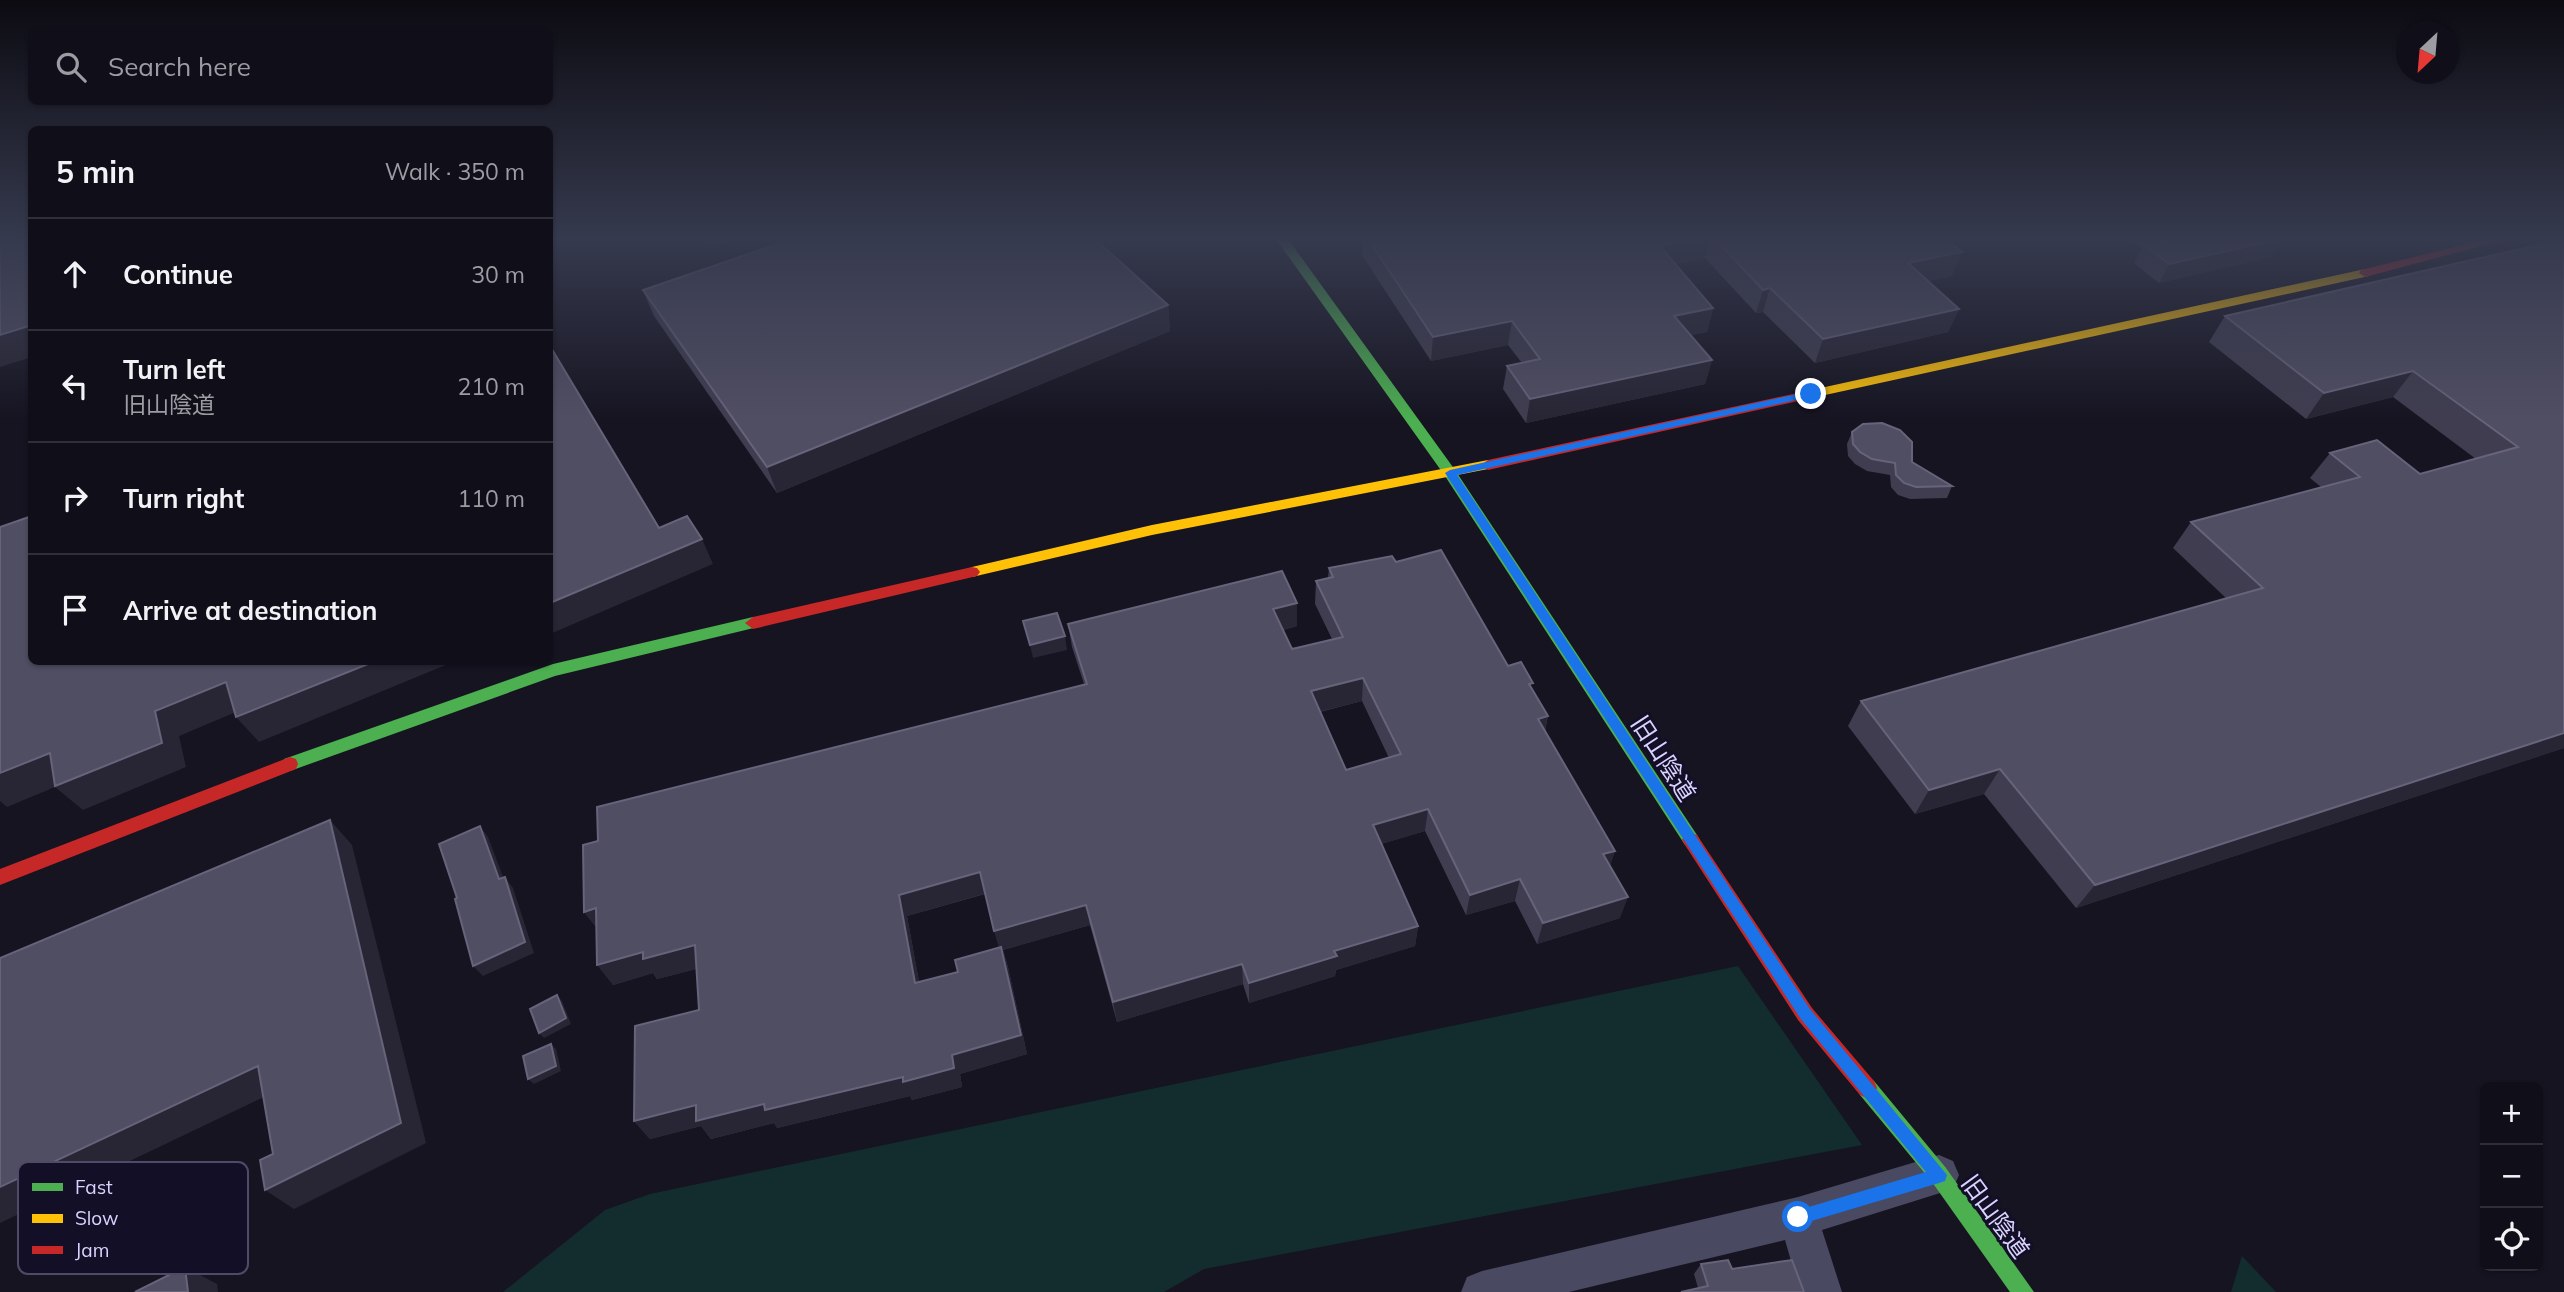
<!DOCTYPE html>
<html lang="en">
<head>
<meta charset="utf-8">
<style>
  :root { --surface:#100f19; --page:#1e1d26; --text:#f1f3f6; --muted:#9c9ca2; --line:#302f38 }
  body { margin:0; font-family:Mulish,"Noto Sans JP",sans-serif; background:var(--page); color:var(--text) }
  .controls { position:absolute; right:21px; bottom:21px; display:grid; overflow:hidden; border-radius:10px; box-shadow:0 2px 5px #0004 }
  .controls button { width:63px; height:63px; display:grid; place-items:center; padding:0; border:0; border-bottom:2px solid var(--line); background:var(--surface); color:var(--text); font:35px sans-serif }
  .compass { position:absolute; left:2396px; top:21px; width:63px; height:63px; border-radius:50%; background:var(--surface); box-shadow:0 2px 5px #0004; rotate:206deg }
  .stop { position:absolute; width:21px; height:21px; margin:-16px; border:5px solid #1a73e8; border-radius:50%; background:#fff }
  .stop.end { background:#1a73e8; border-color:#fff; box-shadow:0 2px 7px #0008 }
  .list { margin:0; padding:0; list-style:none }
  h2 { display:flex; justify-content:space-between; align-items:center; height:91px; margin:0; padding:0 28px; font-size:30px }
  h2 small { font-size:23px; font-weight:400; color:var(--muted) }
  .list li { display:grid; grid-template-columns:46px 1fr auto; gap:21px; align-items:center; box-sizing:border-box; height:112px; padding:0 28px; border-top:2px solid var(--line) }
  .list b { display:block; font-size:26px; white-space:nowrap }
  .list p { margin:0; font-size:23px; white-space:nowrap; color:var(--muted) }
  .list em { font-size:23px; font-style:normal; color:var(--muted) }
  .icon { flex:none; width:38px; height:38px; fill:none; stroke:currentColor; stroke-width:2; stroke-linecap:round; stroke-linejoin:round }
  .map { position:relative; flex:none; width:2564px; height:1292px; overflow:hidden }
  .search { position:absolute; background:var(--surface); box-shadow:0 2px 5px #0004; left:28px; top:28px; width:525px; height:77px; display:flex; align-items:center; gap:18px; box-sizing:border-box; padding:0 24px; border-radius:10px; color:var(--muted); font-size:26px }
  .panel { position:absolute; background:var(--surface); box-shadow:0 2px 5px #0004; left:28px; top:126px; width:525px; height:539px; border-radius:10px }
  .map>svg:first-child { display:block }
</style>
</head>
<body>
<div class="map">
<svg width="2564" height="1292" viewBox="0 0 2564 1292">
  <rect width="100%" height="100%" fill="#161421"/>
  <g fill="#132c2d">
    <path d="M1738,966L1862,1145L1204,1269L1164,1292H503L605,1210L650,1194Z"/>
    <path d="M2242,1256L2276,1292H2231Z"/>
  </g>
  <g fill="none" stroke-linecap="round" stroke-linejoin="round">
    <path fill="#4a4962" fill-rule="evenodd" d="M1939,1155L1953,1161L1959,1175L1953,1189L1822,1230L1842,1292H1800L1785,1240L1569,1292H1461L1467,1277L1482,1271L1798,1197Z"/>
    <g fill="#4caf50" fill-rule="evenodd">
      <path d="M1276,239H1288L1455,470L1697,835L1700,840L1697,845L1691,847L1685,845L1445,476Z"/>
      <path d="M753,617L761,623L758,627L555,676L290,771L284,769L282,764L284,759L553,664Z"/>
      <path d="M1867,1078L1874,1081L1946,1168L2034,1292H2010L1932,1182L1860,1095L1857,1088L1860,1081Z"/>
    </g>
    <g fill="#ffc107" fill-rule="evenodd">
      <path d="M2365,269L2369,270V276L1816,397L1809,393L1816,389Z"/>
      <path d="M1488,460L1495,465L1493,468L1152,535L972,577L964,572L972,567L1152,525Z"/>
    </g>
    <g fill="#c62828" fill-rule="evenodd">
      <path d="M2487,239H2507L2365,277L2359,273L2361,270Z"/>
      <path d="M1816,389L1823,393L1821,396L1488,470L1481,465L1488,460Z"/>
      <path d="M972,567L977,568L980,572L977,576L753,629L745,623L753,617Z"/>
      <path d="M290,757L296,759L298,764L296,769L0,885V869Z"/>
      <path d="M1691,833L1697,835L1812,1008L1874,1081L1877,1088L1874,1095L1867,1098L1860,1095L1798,1020L1685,845L1682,840L1685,835Z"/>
    </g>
  </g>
  <g fill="#403d50" fill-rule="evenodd">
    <path d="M702,239H736L709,248Z"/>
    <path d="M1363,239H1947L1952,276L1928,281L1959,309L1948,332L1815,363L1763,312L1756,313L1705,258L1675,264L1713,308L1707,332L1690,335L1712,360L1705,384L1526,423L1503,389L1507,366L1522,363L1508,345L1431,361L1362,255Z"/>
    <path d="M2129,239H2282L2270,257L2159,283L2134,263L2142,248Z"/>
    <path d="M2562,239L2564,748L2076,908L1984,794L1915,814L1848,726L1861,701L2227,599L2173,548L2191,522L2321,487L2310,478L2330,453L2420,474L2476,459L2393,397L2306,419L2209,342L2225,316Z"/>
    <path d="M643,290L1168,305L1170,331L777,493L654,316Z"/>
    <path d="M1852,432L1912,462L1952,486L1947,498L1910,499L1898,495L1891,487L1890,475L1867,471L1855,464L1848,456L1847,444Z"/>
    <path d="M1396,562L1532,689L1548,716L1545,731L1615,851L1610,865L1620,918L1537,944L1515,901L1466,915L1425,831L1381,844L1418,926L1415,946L1336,970L1335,976L1249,1003L1243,984L1117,1022L1090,925L1003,950L1008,967L1027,1054L960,1074L962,1087L912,1100L910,1096L777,1128L774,1123L711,1139L701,1126L650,1139L634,1121L699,1010L696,969L657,979L653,973L613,985L597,928L584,912L598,841L1084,684L1072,647L1068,624L1297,603V626L1283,630L1292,649L1332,639L1315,604L1316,581L1328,578L1329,568ZM1362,701L1389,758L1346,770L1320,712ZM985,894L999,947L958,972L919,982L907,916Z"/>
    <path d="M1701,1264L1732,1269L1804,1292H1680L1698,1288L1694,1274Z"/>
  </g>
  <g fill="#282635">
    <path d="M706,239H736L709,248Z"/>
    <path d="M1690,239H1710L1705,258L1653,268L1659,245Z"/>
    <path d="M2282,239L2270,257L2159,283L2169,264Z"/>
    <path d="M1962,252L1952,276L1899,287L1908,263Z"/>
    <path d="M1770,288L1763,312L1756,313L1763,290Z"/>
    <path d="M1168,305L1170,331L777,493L767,467Z"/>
    <path d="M1713,308L1707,332L1668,340L1674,316Z"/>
    <path d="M1959,309L1948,332L1815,363L1823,339Z"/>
    <path d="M1512,321L1508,345L1431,361L1433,337Z"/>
    <path d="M32,325V357L0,367V335Z"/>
    <path d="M1712,360L1705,384L1526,423L1530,399Z"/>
    <path d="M2413,371L2393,397L2306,419L2324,393Z"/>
    <path d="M702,539L713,564L550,634V603Z"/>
    <path d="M1297,603V626L1274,632L1273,609Z"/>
    <path d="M1065,636L1067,650L1033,658L1030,645Z"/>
    <path d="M373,662H453L259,742L236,717Z"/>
    <path d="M1363,678L1362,701L1310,714L1311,691Z"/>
    <path d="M226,682L248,707L179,736L186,767L83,810L55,787L7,807L0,801V773Z"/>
    <path d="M1548,716L1543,738L1538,719Z"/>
    <path d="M2564,733V748L2076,908L2095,885Z"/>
    <path d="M2000,769L1984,794L1915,814L1929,790Z"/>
    <path d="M1428,809L1425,831L1371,847L1373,825Z"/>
    <path d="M330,820L352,845L426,1143L294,1209L265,1190L401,1123Z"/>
    <path d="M480,826L488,837L508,890L499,879Z"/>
    <path d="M1615,851L1608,872L1603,854Z"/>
    <path d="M980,872L987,893L907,916L923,1003L915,983L899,895Z"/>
    <path d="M505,877L513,888L534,953L483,976L473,966Z"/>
    <path d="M1520,879L1515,901L1466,915L1470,895Z"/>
    <path d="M1628,897L1620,918L1537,944L1543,923Z"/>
    <path d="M1086,905L1090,925L1003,950L1008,967L1027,1054L960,1074L962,1087L912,1100L910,1096L777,1128L774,1123L711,1139L701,1126L650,1139L634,1121L696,1105L952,1055L1000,951L994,931Z"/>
    <path d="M596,908L600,932L584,912Z"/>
    <path d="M1418,926L1415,946L1336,970L1335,976L1249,1003V983L1334,951Z"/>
    <path d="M695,945L708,966L657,979L653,973L613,985L597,965L643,952Z"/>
    <path d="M1242,964L1243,984L1117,1022L1113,1002Z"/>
    <path d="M557,995L562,1001L571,1024L544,1038L539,1033Z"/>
    <path d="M551,1044L556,1049L561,1071L534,1084L528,1079Z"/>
    <path d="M258,1066L285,1087L0,1223V1187Z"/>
    <path d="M185,1267L217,1284L218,1292H188Z"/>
  </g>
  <g fill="#504e63" stroke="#66637b" stroke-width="2" fill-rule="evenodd">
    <path d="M0,239H32V325L0,335Z"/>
    <path d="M792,239H1095L1168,305L767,467L643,290Z"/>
    <path d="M1368,239H1690L1659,245L1713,308L1674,316L1712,360L1530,399L1507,366L1540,359L1512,321L1433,337Z"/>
    <path d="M1715,239H1947L1962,252L1908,263L1959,309L1823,339L1770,288L1763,290Z"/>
    <path d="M2164,239H2281L2169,264L2144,245L2165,240Z"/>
    <path d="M2564,239V733L2095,885L2000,769L1929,790L1861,701L2263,588L2191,522L2360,477L2330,453L2377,440L2420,474L2518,447L2413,371L2324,393L2225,316Z"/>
    <path d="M550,346L659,528L687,516L702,539L550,603Z"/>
    <path d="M1882,423L1900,430L1912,442V462L1952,486L1916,487L1904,483L1896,475L1895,463L1872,459L1860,452L1853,444L1852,432L1863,424Z"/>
    <path d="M32,516V662H373L236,717L226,682L155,711L162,743L55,786L50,753L0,773V527Z"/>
    <path d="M1441,550L1508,666L1521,662L1533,683L1529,684L1548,716L1538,719L1615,851L1603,854L1628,897L1543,923L1520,879L1470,895L1428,809L1373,825L1418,926L1334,951L1337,956L1249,983L1242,964L1113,1002L1086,905L994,931L980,872L899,895L915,983L958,972L955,960L1001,947L1021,1035L952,1055L954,1068L903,1082V1077L765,1110L764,1104L696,1121V1105L634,1121L635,1026L699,1010L695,945L643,959V952L597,965L596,908L584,912L583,845L598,841L597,807L1087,684L1068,624L1282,571L1297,603L1273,609L1292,649L1343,637L1316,581L1333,577L1329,568L1392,556L1396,562ZM1363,678L1401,754L1346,770L1311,691Z"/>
    <path d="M1057,613L1065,636L1030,645L1023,621Z"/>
    <path d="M330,820L401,1123L265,1190L260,1160L273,1154L258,1066L0,1187V958Z"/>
    <path d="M480,826L499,879L505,877L525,942L473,966L455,899L457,898L439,844Z"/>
    <path d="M557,995L566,1018L539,1033L530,1009Z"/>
    <path d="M551,1044L556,1066L528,1079L523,1056Z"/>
    <path d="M1728,1260L1732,1269L1792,1260L1804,1292H1681L1708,1286L1701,1264Z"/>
    <path d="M185,1267L188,1292H135Z"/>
  </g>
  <linearGradient id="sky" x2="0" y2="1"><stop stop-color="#0c0b12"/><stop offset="0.57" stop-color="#363a4e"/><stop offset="1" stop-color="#363a4e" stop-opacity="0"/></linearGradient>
  <rect width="2564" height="420" fill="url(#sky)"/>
  <path fill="#1a73e8" d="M1811,391L1814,392V396L1457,475L1810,1009L1947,1175L1945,1181L1939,1183L1798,1225L1792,1223L1790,1217L1792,1212L1926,1172L1800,1018L1445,473L1450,470Z"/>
  <g text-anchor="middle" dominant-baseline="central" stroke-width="6" stroke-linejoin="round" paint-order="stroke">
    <g font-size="24" fill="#d9d4ff" stroke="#130f26">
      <text transform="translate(1664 758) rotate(57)">旧山陰道</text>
      <text transform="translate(1996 1216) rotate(54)">旧山陰道</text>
    </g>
  </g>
  <rect x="18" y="1162" width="230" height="112" rx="10" fill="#130f26" stroke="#4e4a67" stroke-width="2"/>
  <rect x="32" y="1183" width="31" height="8" fill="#4caf50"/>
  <rect x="32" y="1214" width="31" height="9" fill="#ffc107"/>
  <rect x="32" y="1246" width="31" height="8" fill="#c62828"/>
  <g font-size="19" fill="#d9d4ff">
    <text x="75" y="1194">Fast</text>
    <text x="75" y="1225">Slow</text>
    <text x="75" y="1257">Jam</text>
  </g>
</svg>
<div class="controls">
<button>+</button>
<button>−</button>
<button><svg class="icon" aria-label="locate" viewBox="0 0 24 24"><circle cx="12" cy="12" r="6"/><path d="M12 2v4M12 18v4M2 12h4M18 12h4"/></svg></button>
</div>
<svg class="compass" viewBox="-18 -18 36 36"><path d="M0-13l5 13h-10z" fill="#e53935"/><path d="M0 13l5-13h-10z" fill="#9c9ca2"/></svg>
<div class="stop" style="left:1798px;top:1217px"></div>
<div class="stop end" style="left:1811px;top:394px"></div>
<div class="search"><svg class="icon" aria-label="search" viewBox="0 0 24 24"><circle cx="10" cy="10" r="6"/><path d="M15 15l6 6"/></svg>Search here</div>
<section class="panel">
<h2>5 min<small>Walk · 350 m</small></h2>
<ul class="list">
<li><svg class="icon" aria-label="ahead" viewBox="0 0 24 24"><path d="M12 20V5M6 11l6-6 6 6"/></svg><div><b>Continue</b></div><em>30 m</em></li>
<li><svg class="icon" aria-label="left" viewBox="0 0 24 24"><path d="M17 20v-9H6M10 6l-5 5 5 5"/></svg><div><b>Turn left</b><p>旧山陰道</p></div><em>210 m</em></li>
<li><svg class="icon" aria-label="right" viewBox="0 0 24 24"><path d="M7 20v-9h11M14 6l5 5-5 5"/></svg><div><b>Turn right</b></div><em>110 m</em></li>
<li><svg class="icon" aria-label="arrive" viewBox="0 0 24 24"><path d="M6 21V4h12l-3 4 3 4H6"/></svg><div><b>Arrive at destination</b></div></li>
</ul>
</section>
</div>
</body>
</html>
